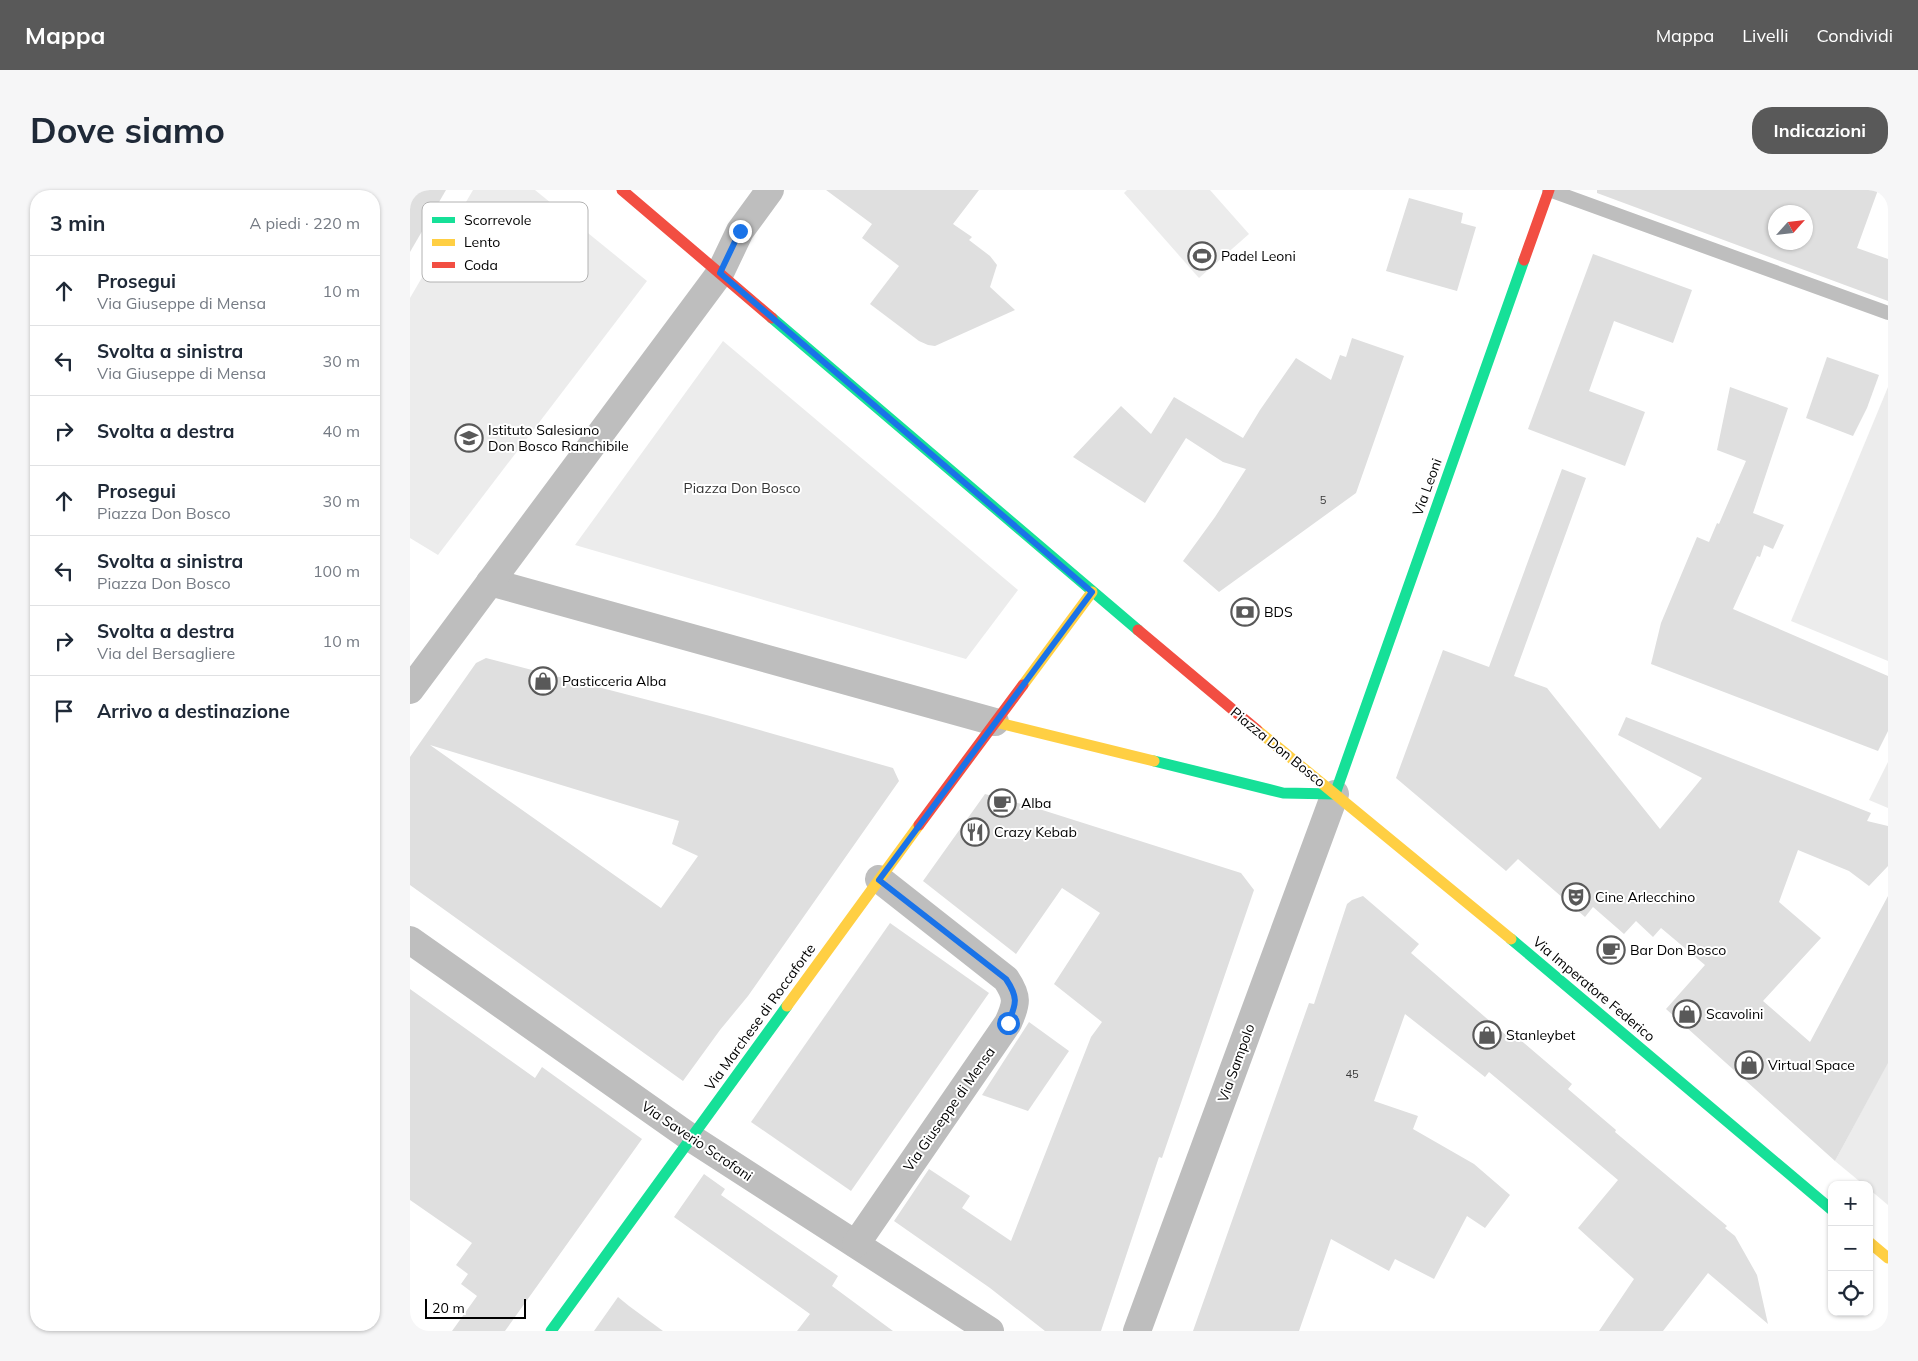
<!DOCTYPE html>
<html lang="it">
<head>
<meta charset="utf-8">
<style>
  :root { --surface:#fff; --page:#f6f6f7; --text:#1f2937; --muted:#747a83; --line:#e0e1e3; --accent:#595959 }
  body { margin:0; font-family:Mulish,sans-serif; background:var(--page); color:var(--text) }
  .controls { position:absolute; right:15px; bottom:15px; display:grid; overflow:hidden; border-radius:10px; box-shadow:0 1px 4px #0004 }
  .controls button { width:45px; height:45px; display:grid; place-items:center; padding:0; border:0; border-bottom:1px solid var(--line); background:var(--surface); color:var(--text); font:25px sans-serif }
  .compass { position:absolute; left:1358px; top:15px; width:45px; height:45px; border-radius:50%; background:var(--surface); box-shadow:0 1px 4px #0004; rotate:63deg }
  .scale { position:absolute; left:15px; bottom:12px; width:101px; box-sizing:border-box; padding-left:5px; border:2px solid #000; border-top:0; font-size:14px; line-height:18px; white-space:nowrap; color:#000; -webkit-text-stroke:4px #fff; paint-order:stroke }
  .stop { position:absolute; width:15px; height:15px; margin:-11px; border:4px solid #1a73e8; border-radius:50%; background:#fff }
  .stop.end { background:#1a73e8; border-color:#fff; box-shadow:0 1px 5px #0008 }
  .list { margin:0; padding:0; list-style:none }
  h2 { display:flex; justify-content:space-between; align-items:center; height:65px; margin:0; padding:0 20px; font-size:21px }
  h2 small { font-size:16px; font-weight:400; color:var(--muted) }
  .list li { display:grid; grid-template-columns:32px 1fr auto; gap:15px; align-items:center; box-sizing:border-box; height:70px; padding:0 20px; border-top:1px solid var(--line) }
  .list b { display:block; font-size:19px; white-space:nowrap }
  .list p { margin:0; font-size:16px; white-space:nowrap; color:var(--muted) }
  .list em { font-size:16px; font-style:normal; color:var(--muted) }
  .icon { flex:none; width:28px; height:28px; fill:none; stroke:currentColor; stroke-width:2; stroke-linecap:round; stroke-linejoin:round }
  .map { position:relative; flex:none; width:1478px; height:1141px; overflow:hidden; border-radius:20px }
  header { display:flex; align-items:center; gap:30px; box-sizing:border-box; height:70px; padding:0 25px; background:var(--accent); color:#fff }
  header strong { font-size:24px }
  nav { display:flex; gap:28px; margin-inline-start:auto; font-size:18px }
  .intro { display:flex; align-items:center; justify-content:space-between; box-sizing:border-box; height:120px; padding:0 30px }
  h1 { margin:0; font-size:35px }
  .button { padding:12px 22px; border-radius:20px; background:var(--accent); color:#fff; font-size:18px; font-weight:700 }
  main { display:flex; gap:30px; padding:0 30px }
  aside { flex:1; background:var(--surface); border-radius:20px; box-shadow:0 1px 4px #0004 }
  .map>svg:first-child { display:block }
</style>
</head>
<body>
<header>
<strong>Mappa</strong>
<nav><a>Mappa</a><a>Livelli</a><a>Condividi</a></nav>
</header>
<div class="intro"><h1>Dove siamo</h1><a class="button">Indicazioni</a></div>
<main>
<aside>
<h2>3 min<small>A piedi · 220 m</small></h2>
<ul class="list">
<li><svg class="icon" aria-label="ahead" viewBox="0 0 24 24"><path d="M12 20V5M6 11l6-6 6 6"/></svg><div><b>Prosegui</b><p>Via Giuseppe di Mensa</p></div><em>10 m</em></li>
<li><svg class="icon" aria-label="left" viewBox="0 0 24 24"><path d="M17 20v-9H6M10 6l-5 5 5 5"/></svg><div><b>Svolta a sinistra</b><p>Via Giuseppe di Mensa</p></div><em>30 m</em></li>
<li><svg class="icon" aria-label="right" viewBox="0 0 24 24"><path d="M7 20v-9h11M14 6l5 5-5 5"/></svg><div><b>Svolta a destra</b></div><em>40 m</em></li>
<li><svg class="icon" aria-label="ahead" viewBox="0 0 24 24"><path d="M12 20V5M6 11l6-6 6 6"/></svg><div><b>Prosegui</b><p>Piazza Don Bosco</p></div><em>30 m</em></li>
<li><svg class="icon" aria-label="left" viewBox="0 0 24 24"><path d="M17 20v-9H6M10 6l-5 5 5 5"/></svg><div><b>Svolta a sinistra</b><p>Piazza Don Bosco</p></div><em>100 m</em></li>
<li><svg class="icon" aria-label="right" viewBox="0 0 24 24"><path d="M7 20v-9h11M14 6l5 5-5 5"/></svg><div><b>Svolta a destra</b><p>Via del Bersagliere</p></div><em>10 m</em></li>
<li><svg class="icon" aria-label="arrive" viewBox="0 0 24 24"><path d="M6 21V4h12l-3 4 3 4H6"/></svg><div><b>Arrivo a destinazione</b></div></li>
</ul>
</aside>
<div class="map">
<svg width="1478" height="1141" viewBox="0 0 1478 1141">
  <rect width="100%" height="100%" fill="#fff"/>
  <g fill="#ececec">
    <path d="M63,0H125L237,91L28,365L0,348V108Z"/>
    <path d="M717,0H800L839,44L789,88L714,3Z"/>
    <path d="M313,151L608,400L556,469L165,355Z"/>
    <path d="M1478,197V471L1381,431Z"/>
    <path d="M1478,572V618L1459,610Z"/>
    <path d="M1478,872V1015L1459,999V995H1454L1425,971Z"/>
  </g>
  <g fill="#dfdfdf" fill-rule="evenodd">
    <path d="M0,0H36L0,62Z"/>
    <path d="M416,0H569L543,34L562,47L559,50L580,66L587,75L580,97L605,120L525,156L518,155L509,151L460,114L489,76L452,48L462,34Z"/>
    <path d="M1187,0H1468L1447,58L1478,69V111L1187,3ZM1366,22H1396V52H1366Z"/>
    <path d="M999,8L1053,23L1051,33L1066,37L1047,101L976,81Z"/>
    <path d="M1183,64L1282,100L1263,153L1204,131L1179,201L1235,222L1215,276L1118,239Z"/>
    <path d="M942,148L994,166L946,303L809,402L773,371L805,327L836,279L813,272L776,248L735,313L663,267L711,216L741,244L764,207L833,248L850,220L886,168L921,190L930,165L936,167Z"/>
    <path d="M1417,167L1469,185L1457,218L1443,246L1396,228Z"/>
    <path d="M1320,197L1378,218L1343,323L1374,335L1363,359L1354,355L1350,367L1347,366L1323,419L1478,486V541L1468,561L1241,474L1251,433L1287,347L1299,352L1307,333L1309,334L1336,271L1307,260Z"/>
    <path d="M1152,279L1176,288L1104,486L1137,498L1250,639L1292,588L1208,545L1216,527L1461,623L1457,631L1478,636V676L1459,696L1439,681L1388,660L1369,712L1411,748L1353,811L1400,852L1478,706V873L1425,971L1256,819L1295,775L1251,738L1243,747L1226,731L1214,744L1183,717L1175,727L1108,669L1096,681L986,588L1033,460L1079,477Z"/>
    <path d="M76,468L300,526L483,578L489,591L338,806L310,840L273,891L0,695V567L66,473ZM20,555L269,631L262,654L288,666L251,718Z"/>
    <path d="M575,604L626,618L831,683L844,700L752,968L749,967L691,1141H635L580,1098L484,1031L519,979L560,1006L552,1018L601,1051L681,847L692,832L644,794L690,723L652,698L606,764L513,691Z"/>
    <path d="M953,706L1009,754L1001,763L1097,846L1101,842L1162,894L1158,899L1206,940L1205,942L1317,1036L1315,1038L1325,1046L1347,1085L1358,1134L1298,1083L1253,1141H1189L1224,1089L1168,1038L1208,990L1079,882L1075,887L995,824L964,911L1008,926L1003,939L1064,974L1100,1005L1075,1038L1057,1026L1024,1089L985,1069L979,1081L921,1049L889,1141H783L899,813L904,814L937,714L942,710Z"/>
    <path d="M480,733L579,803L441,1001L341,932Z"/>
    <path d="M0,799L125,888L132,877L232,949L95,1141H42L67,1106L51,1094L58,1084L46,1075L62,1053L0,1010Z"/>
    <path d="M619,832L659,861L618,921L572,905Z"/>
    <path d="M294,984L315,999L311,1005L428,1086L422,1096L483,1141H387L400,1124L264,1027Z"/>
    <path d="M208,1107L219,1116L253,1141H184Z"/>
  </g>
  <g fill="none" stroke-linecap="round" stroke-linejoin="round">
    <path stroke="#bebebe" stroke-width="14" d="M1139,0L1478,123"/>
    <g stroke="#bebebe" stroke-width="28">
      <path d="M80,392L585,532"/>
      <path d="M0,500L310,83L330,41L360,0"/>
      <path d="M0,750L281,948L580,1141"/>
      <path d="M446,1054L598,833C607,813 608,807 596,789L469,689"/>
      <path d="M727,1141L925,604"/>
    </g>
    <g stroke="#16e098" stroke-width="11">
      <path d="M362,128L728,440"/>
      <path d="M744,571L873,603L925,604"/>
      <path d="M925,604L1114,70"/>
      <path d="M1101,749L1422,1020"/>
      <path d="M141,1141L377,816"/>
    </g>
    <g stroke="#ffcf43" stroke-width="11">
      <path d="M613,495L682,402"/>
      <path d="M585,532L744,571"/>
      <path d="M847,540L1101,749"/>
      <path d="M377,816L509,635"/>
      <path d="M1459,1052L1478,1068"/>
    </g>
    <g stroke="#f24e42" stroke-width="11">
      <path d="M212,0L362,128"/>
      <path d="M1114,70L1139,0"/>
      <path d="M728,440L847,540"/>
      <path d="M509,635L613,495"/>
    </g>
  </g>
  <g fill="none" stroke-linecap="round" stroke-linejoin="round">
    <path stroke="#1a73e8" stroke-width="6" d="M330,41L310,83L682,402L469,690L596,789C608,807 607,813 598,833"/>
  </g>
  <defs>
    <g id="stadium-ring" transform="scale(1.4375)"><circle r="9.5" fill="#fff" stroke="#595959" stroke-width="1.5"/><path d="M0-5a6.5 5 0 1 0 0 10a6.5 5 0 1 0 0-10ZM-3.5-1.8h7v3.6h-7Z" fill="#595959"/></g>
    <g id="school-ring" transform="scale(1.4375)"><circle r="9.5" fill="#fff" stroke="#595959" stroke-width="1.5"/><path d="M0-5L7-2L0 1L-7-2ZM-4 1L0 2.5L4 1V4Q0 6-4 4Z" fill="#595959"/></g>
    <g id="bank-ring" transform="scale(1.4375)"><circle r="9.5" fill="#fff" stroke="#595959" stroke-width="1.5"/><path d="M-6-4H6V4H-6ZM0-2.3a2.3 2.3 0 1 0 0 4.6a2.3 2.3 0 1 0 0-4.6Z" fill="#595959"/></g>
    <g id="shop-ring" transform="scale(1.4375)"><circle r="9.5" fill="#fff" stroke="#595959" stroke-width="1.5"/><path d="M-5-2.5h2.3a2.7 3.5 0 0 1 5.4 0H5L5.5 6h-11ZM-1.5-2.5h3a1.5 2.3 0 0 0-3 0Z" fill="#595959"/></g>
    <g id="cafe-ring" transform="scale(1.4375)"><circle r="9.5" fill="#fff" stroke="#595959" stroke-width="1.5"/><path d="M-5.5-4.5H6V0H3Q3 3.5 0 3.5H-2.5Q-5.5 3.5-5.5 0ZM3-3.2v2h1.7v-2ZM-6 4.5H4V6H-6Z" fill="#595959"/></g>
    <g id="restaurant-ring" transform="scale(1.4375)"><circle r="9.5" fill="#fff" stroke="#595959" stroke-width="1.5"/><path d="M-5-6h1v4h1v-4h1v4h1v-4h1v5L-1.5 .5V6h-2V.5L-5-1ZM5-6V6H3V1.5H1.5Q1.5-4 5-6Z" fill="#595959"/></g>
    <g id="theatre-ring" transform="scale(1.4375)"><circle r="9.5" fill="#fff" stroke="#595959" stroke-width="1.5"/><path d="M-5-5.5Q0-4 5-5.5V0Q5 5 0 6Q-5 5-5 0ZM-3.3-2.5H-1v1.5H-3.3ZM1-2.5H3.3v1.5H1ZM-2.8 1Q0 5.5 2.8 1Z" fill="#595959"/></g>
  </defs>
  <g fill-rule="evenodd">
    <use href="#stadium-ring" x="792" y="66"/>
    <use href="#school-ring" x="59" y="248"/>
    <use href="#bank-ring" x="835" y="422"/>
    <use href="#shop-ring" x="133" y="491"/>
    <use href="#cafe-ring" x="592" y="613"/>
    <use href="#restaurant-ring" x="565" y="642"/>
    <use href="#theatre-ring" x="1166" y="707"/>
    <use href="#cafe-ring" x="1201" y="760"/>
    <use href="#shop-ring" x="1277" y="824"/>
    <use href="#shop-ring" x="1077" y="845"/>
    <use href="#shop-ring" x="1339" y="875"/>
  </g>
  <g text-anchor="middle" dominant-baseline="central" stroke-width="4" stroke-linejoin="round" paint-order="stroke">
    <g font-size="11" fill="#383838">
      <text x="913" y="310">5</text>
      <text x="942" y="884">45</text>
    </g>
    <g font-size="14" fill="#000" stroke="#fff" text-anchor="start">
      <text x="811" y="66">Padel Leoni</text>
      <text x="78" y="240">Istituto Salesiano<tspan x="78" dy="16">Don Bosco Ranchibile</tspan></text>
      <text x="854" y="422">BDS</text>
      <text x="152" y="491">Pasticceria Alba</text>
      <text x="611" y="613">Alba</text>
      <text x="584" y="642">Crazy Kebab</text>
      <text x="1185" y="707">Cine Arlecchino</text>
      <text x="1220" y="760">Bar Don Bosco</text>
      <text x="1296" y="824">Scavolini</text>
      <text x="1096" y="845">Stanleybet</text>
      <text x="1358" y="875">Virtual Space</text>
    </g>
    <g font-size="14" fill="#000" stroke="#fff">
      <text transform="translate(1017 297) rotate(-70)">Via Leoni</text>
      <text transform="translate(868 557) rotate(39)">Piazza Don Bosco</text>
      <text transform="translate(1184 799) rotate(40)">Via Imperatore Federico</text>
      <text transform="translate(350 827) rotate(-54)">Via Marchese di Roccaforte</text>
      <text transform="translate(826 873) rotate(-70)">Via Sampolo</text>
      <text transform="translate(539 919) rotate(-55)">Via Giuseppe di Mensa</text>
      <text transform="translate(287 951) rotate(34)">Via Saverio Scrofani</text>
    </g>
    <g font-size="14" fill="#333" stroke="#fff">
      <text x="332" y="298">Piazza Don Bosco</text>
    </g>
  </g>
  <rect x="12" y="12" width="166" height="80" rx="8" fill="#fff" stroke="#b2b2b2" stroke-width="1"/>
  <rect x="22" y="27" width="23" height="6" fill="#16e098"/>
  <rect x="22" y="49" width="23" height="7" fill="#ffcf43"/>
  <rect x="22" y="72" width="23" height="6" fill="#f24e42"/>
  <g font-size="14" fill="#000">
    <text x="54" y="35">Scorrevole</text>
    <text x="54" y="57">Lento</text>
    <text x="54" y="80">Coda</text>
  </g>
</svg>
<div class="controls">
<button>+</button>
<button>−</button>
<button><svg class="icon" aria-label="locate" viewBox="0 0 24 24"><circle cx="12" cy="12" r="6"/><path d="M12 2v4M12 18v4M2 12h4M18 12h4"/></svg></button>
</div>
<svg class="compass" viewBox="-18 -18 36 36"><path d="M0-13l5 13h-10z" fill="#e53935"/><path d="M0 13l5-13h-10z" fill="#747a83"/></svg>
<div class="scale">20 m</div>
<div class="stop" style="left:598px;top:833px"></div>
<div class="stop end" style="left:330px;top:41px"></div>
</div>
</main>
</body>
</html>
